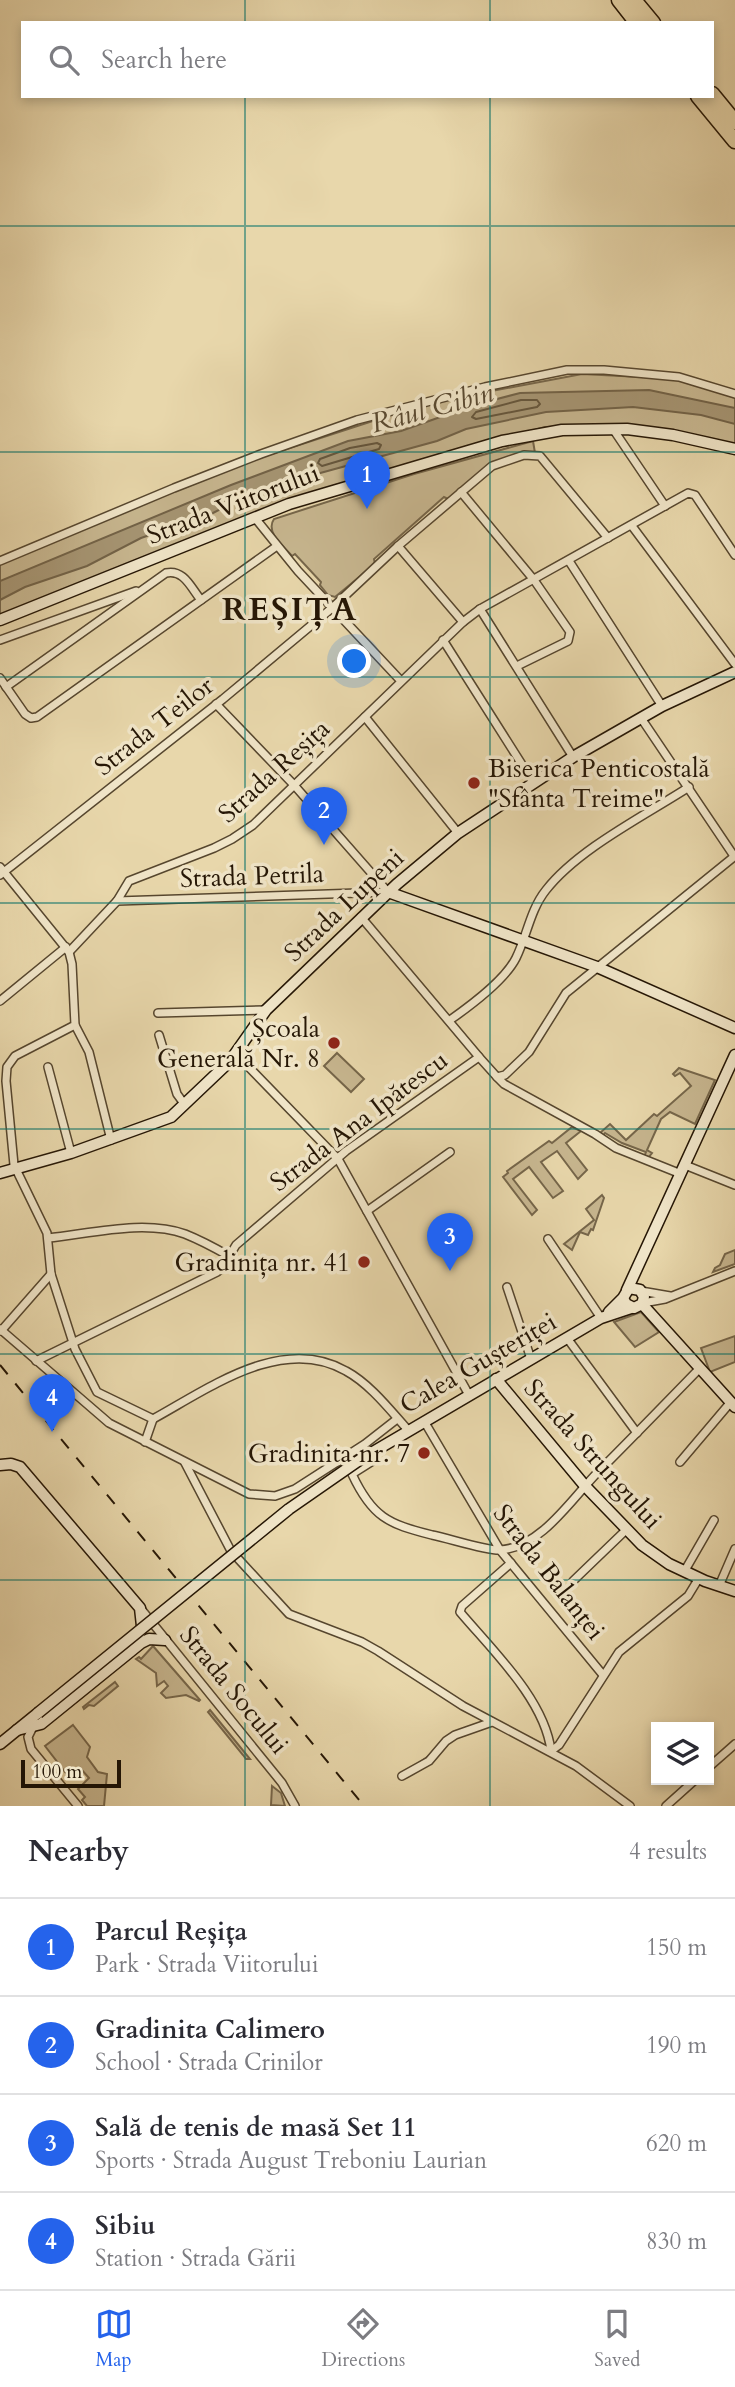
<!DOCTYPE html>
<html lang="en">
<head>
<meta charset="utf-8">
<style>
  :root { --surface:#fff; --page:#f7f7f7; --text:#2b2b33; --muted:#7c7c81; --line:#e1e1e2; --accent:#2563eb }
  body { margin:0; font-family:Cardo,serif; background:var(--page); color:var(--text) }
  .controls { position:absolute; right:21px; bottom:21px; display:grid; overflow:hidden; border-radius:0px; box-shadow:0 4px 10px #0003 }
  .controls button { width:63px; height:63px; display:grid; place-items:center; padding:0; border:0; border-bottom:2px solid var(--line); background:var(--surface); color:var(--text); font:35px sans-serif }
  .scale { position:absolute; left:21px; bottom:18px; width:100px; box-sizing:border-box; padding-left:7px; border:4px solid #251605; border-top:0; font-size:19px; line-height:24px; white-space:nowrap; color:#251605; -webkit-text-stroke:5px #f0e5c8; paint-order:stroke }
  .you { position:absolute; left:355px; top:662px; width:24px; height:24px; margin:-18px; border:5px solid #fff; border-radius:50%; background:#1a73e8; box-shadow:0 0 0 10px #1a73e833 }
  .badge { display:grid; place-items:center; width:46px; height:46px; border-radius:50%; background:var(--accent); color:#fff; font-size:23px; font-weight:700 }
  .pin { position:absolute; translate:-50% -58px; filter:drop-shadow(0 2px 4px #0008) }
  .pin::after { content:''; position:absolute; top:37px; width:24px; height:21px; background:inherit; clip-path:polygon(0 0,100% 0,50% 100%) }
  .list { margin:0; padding:0; list-style:none }
  h2 { display:flex; justify-content:space-between; align-items:center; height:91px; margin:0; padding:0 28px; font-size:30px }
  h2 small { font-size:23px; font-weight:400; color:var(--muted) }
  .list li { display:grid; grid-template-columns:46px 1fr auto; gap:21px; align-items:center; box-sizing:border-box; height:98px; padding:0 28px; border-top:2px solid var(--line) }
  .list b { display:block; font-size:26px; white-space:nowrap }
  .list p { margin:0; font-size:23px; white-space:nowrap; color:var(--muted) }
  .list em { font-size:23px; font-style:normal; color:var(--muted) }
  .icon { flex:none; width:38px; height:38px; fill:none; stroke:currentColor; stroke-width:2; stroke-linecap:round; stroke-linejoin:round }
  .map { position:relative; flex:none; width:735px; height:1806px; overflow:hidden }
  .search { position:absolute; background:var(--surface); box-shadow:0 4px 10px #0003; left:21px; right:21px; top:21px; height:77px; display:flex; align-items:center; gap:18px; box-sizing:border-box; padding:0 24px; border-radius:0px; color:var(--muted); font-size:26px }
  .sheet { height:483px; background:var(--surface) }
  nav { display:flex; justify-content:space-around; align-items:center; box-sizing:border-box; height:98px; border-top:2px solid var(--line); background:var(--surface); font-size:19px; color:var(--muted) }
  nav a { display:grid; justify-items:center; gap:4px }
  nav .on { color:var(--accent) }
  .map>svg:first-child { display:block }
</style>
</head>
<body>
<div class="map">
<svg width="735" height="1806" viewBox="0 0 735 1806">
  <rect width="100%" height="100%" fill="#e8d7ab"/>
  <filter id="stains"><feTurbulence type="fractalNoise" baseFrequency=".00286" numOctaves="4"/><feColorMatrix values="0 0 0 0 .2 0 0 0 0 .09 0 0 0 0 .02 0 0 0 .5 -.17"/></filter>
  <radialGradient id="worn" r=".72"><stop offset=".6" stop-color="#630" stop-opacity="0"/><stop offset="1" stop-color="#630" stop-opacity=".3"/></radialGradient>
  <g fill="#c7b68f" stroke="#76664a" stroke-width="2">
    <path d="M582,374L680,379L735,392V444L663,429L615,425L545,427L336,485L0,615V561L259,458L428,403Z"/>
    <path d="M533,441L535,453L511,457L448,499L444,497L374,559L375,564L335,597L328,595L320,585L321,582L295,554L292,556C283,546 265,532 274,519L414,474Z"/>
    <path d="M337,1053L364,1079L351,1092L324,1066Z"/>
    <path d="M679,1068L715,1080L695,1124L670,1112L661,1119L647,1150L652,1153L648,1158L644,1157L646,1152L622,1143L605,1133L602,1137L601,1132L610,1124L626,1140L654,1114L657,1116L691,1086L680,1073L675,1076L673,1074Z"/>
    <path d="M572,1127L581,1131L566,1143L587,1170L578,1179L557,1151L541,1162L563,1191L553,1198L529,1167L513,1179L537,1210L532,1215L503,1177L508,1173L507,1171L549,1141L552,1143Z"/>
    <path d="M602,1195L604,1198L593,1230L591,1229L588,1235L580,1232L572,1250L564,1244L594,1220L586,1209Z"/>
    <path d="M735,1250V1264L713,1272L715,1268L720,1265L725,1254Z"/>
    <path d="M641,1312L659,1332L635,1347L614,1322Z"/>
    <path d="M735,1336V1362L710,1372L701,1348Z"/>
    <path d="M153,1646L200,1700L199,1701L186,1695L166,1698L161,1693L168,1686L164,1681L157,1686L156,1673L136,1659L139,1657L141,1659Z"/>
    <path d="M115,1682L118,1686L94,1706L89,1705L84,1709L83,1707Z"/>
    <path d="M210,1710L250,1759H246L243,1755L208,1712Z"/>
    <path d="M73,1725L90,1747L87,1757L98,1772L107,1774L104,1806H87L82,1800L85,1797L78,1789L89,1778L80,1768L69,1777L45,1746Z"/>
    <path d="M272,1786L281,1793L285,1806L271,1805Z"/>
  </g>
  <path fill="#a69573" stroke="#726247" stroke-width="2" d="M649,390L735,408V424L701,415L633,407L546,412L466,429L437,441L313,475L236,501L213,513L141,538L87,566L25,587L0,600V581L231,485L348,441L401,431L474,405L520,393Z"/>
  <g fill="none" stroke-linecap="round" stroke-linejoin="round">
    <g stroke="#66563c" stroke-width="2">
      <path d="M521,400H537L540,404L537,407L476,419L472,417L476,412Z"/>
      <path d="M377,443L381,445L379,449L322,466L318,463L320,459L350,448Z"/>
    </g>
    <g stroke="#726247" stroke-width="2">
      <path d="M460,1730L472,1726"/>
      <path d="M420,1762L430,1755"/>
    </g>
    <g stroke="#56462e" stroke-width="10">
      <g id="street">
        <path d="M613,429L665,506"/>
        <path d="M461,492L534,580L570,632L568,641L517,666"/>
        <path d="M255,518L298,571L401,681"/>
        <path d="M632,526L735,664"/>
        <path d="M398,546L463,622"/>
        <path d="M0,561L174,488L261,454L357,420L485,387L567,370H604L679,377L735,394"/>
        <path d="M569,561L662,706"/>
        <path d="M480,609L573,757"/>
        <path d="M0,640L136,591"/>
        <path d="M443,640L533,782"/>
        <path d="M0,678L25,714L31,718L37,717L277,546"/>
        <path d="M6,687L166,573C184,569 191,588 201,600"/>
        <path d="M216,704L294,785L388,892"/>
        <path d="M365,717L458,833"/>
        <path d="M641,718L734,856"/>
        <path d="M0,867L69,952L72,964L75,1025L15,1056L7,1067L6,1081L14,1165L47,1233L51,1274L75,1349L97,1392L153,1419"/>
        <path d="M0,875L223,699L332,608L398,546L492,466L524,455L540,456L608,538"/>
        <path d="M117,901L388,892"/>
        <path d="M361,917L479,1057"/>
        <path d="M69,952L117,901L129,881L214,848L232,839L253,825L463,622L480,609L688,493L695,495L735,555"/>
        <path d="M0,1001L66,947"/>
        <path d="M158,1013L266,1010"/>
        <path d="M450,1020C470,1006 505,980 516,958C527,936 530,910 546,890C578,849 644,816 689,787"/>
        <path d="M75,1025L89,1052L111,1140"/>
        <path d="M159,1035L177,1094L185,1105"/>
        <path d="M236,1054L338,1159L469,1395"/>
        <path d="M48,1067L71,1153"/>
        <path d="M497,1077L504,1084L595,1134L616,1148L681,1174"/>
        <path d="M685,1165L735,1185"/>
        <path d="M367,1211L450,1152"/>
        <path d="M48,1238C89,1234 144,1219 185,1234C200,1240 215,1248 229,1256"/>
        <path d="M548,1239L601,1318"/>
        <path d="M507,1287L531,1359"/>
        <path d="M641,1291L670,1296"/>
        <path d="M643,1303L665,1299L735,1271"/>
        <path d="M0,1329L109,1423L249,1494L275,1496L295,1489L365,1444L397,1419"/>
        <path d="M1,1331L51,1274"/>
        <path d="M567,1338L637,1433"/>
        <path d="M36,1361L217,1272L222,1268L236,1245L346,1151L479,1057L497,1077L505,1075L529,1052L566,993L735,856"/>
        <path d="M153,1419C208,1389 282,1334 346,1371C370,1384 390,1410 408,1430"/>
        <path d="M424,1421L500,1550L603,1675"/>
        <path d="M145,1442L153,1419"/>
        <path d="M374,1452L371,1462L352,1474C372,1517 388,1524 432,1535C448,1538 487,1551 500,1550C541,1548 573,1497 598,1472C632,1438 666,1403 699,1369"/>
        <path d="M680,1462L730,1403"/>
        <path d="M185,1463L231,1551L289,1614L362,1642L378,1651L463,1706L576,1766L630,1806"/>
        <path d="M511,1563L462,1606L460,1612C492,1650 545,1700 551,1751"/>
        <path d="M684,1572L714,1520"/>
        <path d="M573,1581L626,1530"/>
        <path d="M719,1586L735,1549"/>
        <path d="M141,1609L282,1783L295,1806"/>
        <path d="M33,1727L28,1737L31,1749L78,1806"/>
        <path d="M551,1751L559,1745L619,1652L688,1596L699,1578"/>
        <path d="M709,1767L735,1744"/>
        <path d="M402,1776L429,1761L446,1741L455,1735L492,1722"/>
        <path d="M666,1806L695,1780"/>
      </g>
    </g>
    <g stroke="#251605" stroke-width="13">
      <g id="secondary">
        <path d="M0,620L289,504L502,441L562,430L627,429L673,435L735,449"/>
        <path d="M388,892L597,967L735,1028"/>
        <path d="M0,1173L71,1153L171,1117L230,1061L266,1010L397,884L458,833L573,757L662,706L735,672"/>
        <path d="M627,1290L735,1055"/>
        <path d="M642,1304L735,1407"/>
        <path d="M609,1312L623,1298L629,1288L640,1290L644,1297L642,1304L634,1308L626,1304L623,1298"/>
        <path d="M496,1379L585,1486L642,1545L669,1564L705,1581L735,1591"/>
        <path d="M361,1459L601,1318L631,1308"/>
        <path d="M0,1465L11,1464L20,1467L140,1608L142,1626L135,1647"/>
        <path d="M17,1730L41,1724L141,1643L149,1639L165,1640"/>
        <path d="M0,1744L38,1713"/>
      </g>
    </g>
    <g stroke="#251605" stroke-width="17">
      <g id="highway">
        <path d="M619,0L637,23"/>
        <path d="M634,0L653,23"/>
        <path d="M712,94L735,122"/>
        <path d="M698,96L735,141"/>
      </g>
    </g>
    <use href="#street" stroke="#f0e5c8" stroke-width="7"/>
    <use href="#secondary" stroke="#f0e5c8" stroke-width="10"/>
    <use href="#highway" stroke="#e8d7ab" stroke-width="14"/>
    <path stroke="#251605" stroke-width="2" stroke-dasharray="12 12" stroke-linecap="butt" d="M0,1365L364,1806"/>
    <g stroke="#251605" stroke-width="13" stroke-linecap="butt">
      <path id="secondary-bridge" d="M38,1713L289,1509L361,1459"/>
    </g>
    <use href="#secondary-bridge" stroke="#f0e5c8" stroke-width="10"/>
  </g>
  <path fill="none" stroke="#0f766e" stroke-width="2" stroke-opacity="0.55" d="M245,0V23M490,0V23M245,96V1806M490,96V1806M0,226H735M0,452H735M0,677H735M0,903H735M0,1129H735M0,1354H735M0,1580H735"/>
  <g fill="#8f2418" stroke="#f0e5c8" stroke-width="2.5">
    <circle cx="474" cy="783" r="7"/>
    <circle cx="334" cy="1043" r="7"/>
    <circle cx="364" cy="1262" r="7"/>
    <circle cx="424" cy="1453" r="7"/>
  </g>
  <g text-anchor="middle" dominant-baseline="central" stroke-width="7" stroke-linejoin="round" paint-order="stroke">
    <g font-size="26" fill="#251605" stroke="#f0e5c8">
      <text transform="translate(233 504) rotate(-21)">Strada Viitorului</text>
      <text transform="translate(154 726) rotate(-38)">Strada Teilor</text>
      <text transform="translate(274 771) rotate(-42)">Strada Reșița</text>
      <text transform="translate(252 876) rotate(-2)">Strada Petrila</text>
      <text transform="translate(344 905) rotate(-43)">Strada Lupeni</text>
      <text transform="translate(359 1121) rotate(-37)">Strada Ana Ipătescu</text>
      <text transform="translate(478 1363) rotate(-30)">Calea Gușteriței</text>
      <text transform="translate(593 1454) rotate(48)">Strada Strungului</text>
      <text transform="translate(549 1572) rotate(52)">Strada Balanței</text>
      <text transform="translate(234 1690) rotate(51)">Strada Socului</text>
    </g>
    <g font-size="26" fill="#251605" stroke="#f0e5c8" text-anchor="end">
      <text x="488" y="768" text-anchor="start">Biserica Penticostală<tspan x="488" dy="30">"Sfânta Treime"</tspan></text>
      <text x="320" y="1028">Școala<tspan x="320" dy="30">Generală Nr. 8</tspan></text>
      <text x="350" y="1262">Gradinița nr. 41</text>
      <text x="410" y="1453">Gradinita nr. 7</text>
    </g>
    <g font-size="28" font-style="italic" fill="#594931" stroke="#f0e5c8">
      <text transform="translate(432 408) rotate(-15)">Râul Cibin</text>
    </g>
    <g font-size="33" font-weight="bold" letter-spacing="2" fill="#251605" stroke="#f0e5c8">
      <text x="290" y="609">REȘIȚA</text>
    </g>
  </g>
  <rect width="100%" height="100%" filter="url(#stains)"/>
  <rect width="100%" height="100%" fill="url(#worn)"/>
</svg>
<div class="controls">
<button><svg class="icon" aria-label="layers" viewBox="0 0 24 24"><path d="M12 4l9 5-9 5-9-5zM3 14l9 5 9-5"/></svg></button>
</div>
<div class="scale">100 m</div>
<div class="you"></div>
<div class="pin badge" style="left:367px;top:509px">1</div>
<div class="pin badge" style="left:324px;top:845px">2</div>
<div class="pin badge" style="left:450px;top:1271px">3</div>
<div class="pin badge" style="left:52px;top:1432px">4</div>
<div class="search"><svg class="icon" aria-label="search" viewBox="0 0 24 24"><circle cx="10" cy="10" r="6"/><path d="M15 15l6 6"/></svg>Search here</div>
</div>
<section class="sheet">
<h2>Nearby<small>4 results</small></h2>
<ul class="list">
<li><span class="badge">1</span><div><b>Parcul Reșița</b><p>Park · Strada Viitorului</p></div><em>150 m</em></li>
<li><span class="badge">2</span><div><b>Gradinita Calimero</b><p>School · Strada Crinilor</p></div><em>190 m</em></li>
<li><span class="badge">3</span><div><b>Sală de tenis de masă Set 11</b><p>Sports · Strada August Treboniu Laurian</p></div><em>620 m</em></li>
<li><span class="badge">4</span><div><b>Sibiu</b><p>Station · Strada Gării</p></div><em>830 m</em></li>
</ul>
</section>
<nav>
<a class="on"><svg class="icon" aria-label="map" viewBox="0 0 24 24"><path d="M3 6l6-2 6 2 6-2v14l-6 2-6-2-6 2zM9 4v14M15 6v14"/></svg>Map</a>
<a><svg class="icon" aria-label="directions" viewBox="0 0 24 24"><path d="M12 3l9 9-9 9-9-9zM9 14v-3h6M13 9l2 2-2 2"/></svg>Directions</a>
<a><svg class="icon" aria-label="saved" viewBox="0 0 24 24"><path d="M7 4h10v16l-5-4-5 4z"/></svg>Saved</a>
</nav>
</body>
</html>
